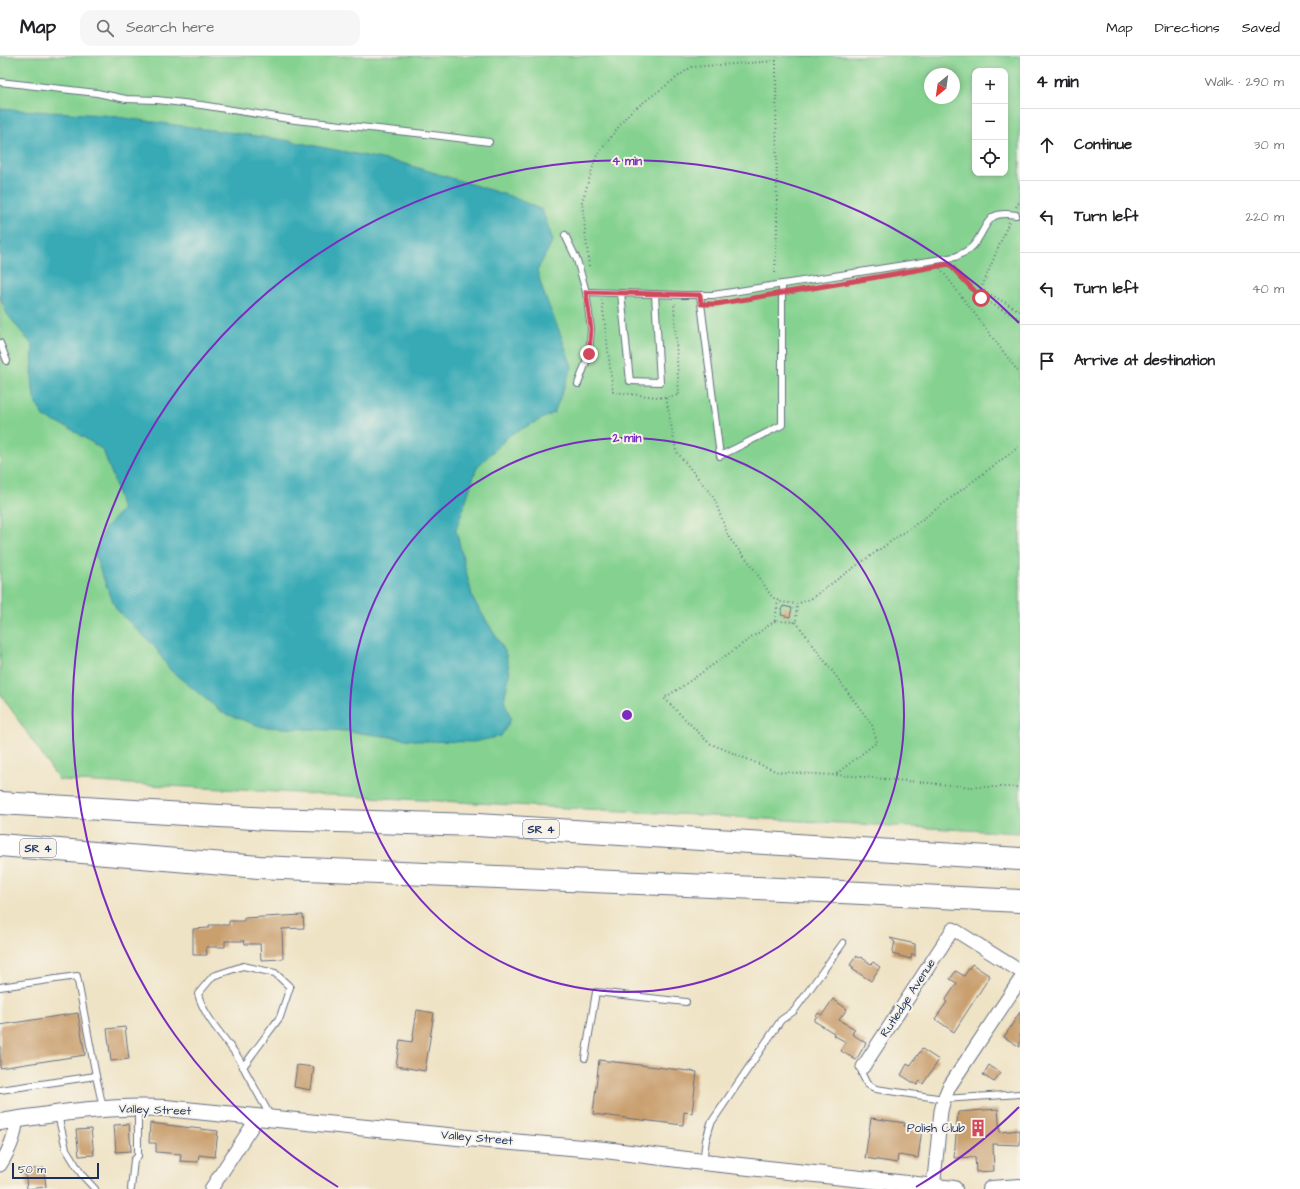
<!DOCTYPE html>
<html lang="en">
<head>
<meta charset="utf-8">
<style>
  :root { --surface:#fff; --page:#f6f6f6; --text:#202124; --muted:#757577; --line:#e0e0e0 }
  body { margin:0; font-family:"Architects Daughter",sans-serif; background:var(--page); color:var(--text) }
  .controls { position:absolute; right:12px; top:12px; display:grid; overflow:hidden; border-radius:8px; box-shadow:0 2px 6px #0003 }
  .controls button { width:36px; height:36px; display:grid; place-items:center; padding:0; border:0; border-bottom:1px solid var(--line); background:var(--surface); color:var(--text); font:20px sans-serif }
  .compass { position:absolute; left:924px; top:12px; width:36px; height:36px; border-radius:50%; background:var(--surface); box-shadow:0 2px 6px #0003; rotate:209deg }
  .scale { position:absolute; left:12px; bottom:10px; width:87px; box-sizing:border-box; padding-left:4px; border:2px solid #1b2f5e; border-top:0; font-size:11px; line-height:14px; white-space:nowrap; color:#1b2f5e; -webkit-text-stroke:3px #f7f3e8; paint-order:stroke }
  .stop { position:absolute; width:12px; height:12px; margin:-9px; border:3px solid #d1495b; border-radius:50%; background:#fff }
  .stop.end { background:#d1495b; border-color:#fff; box-shadow:0 1px 4px #0008 }
  .list { margin:0; padding:0; list-style:none }
  h2 { display:flex; justify-content:space-between; align-items:center; height:52px; margin:0; padding:0 16px; font-size:17px }
  h2 small { font-size:13px; font-weight:400; color:var(--muted) }
  .list li { display:grid; grid-template-columns:26px 1fr auto; gap:12px; align-items:center; box-sizing:border-box; height:72px; padding:0 16px; border-top:1px solid var(--line) }
  .list b { display:block; font-size:15px; white-space:nowrap }
  .list em { font-size:13px; font-style:normal; color:var(--muted) }
  .icon { flex:none; width:22px; height:22px; fill:none; stroke:currentColor; stroke-width:2; stroke-linecap:round; stroke-linejoin:round }
  .map { position:relative; flex:none; width:1020px; height:1133px; overflow:hidden }
  header { display:flex; align-items:center; gap:24px; box-sizing:border-box; height:56px; padding:0 20px; background:var(--surface); border-bottom:1px solid var(--line) }
  header strong { font-size:19px }
  nav { display:flex; gap:22px; margin-inline-start:auto; font-size:14px }
  .search { width:280px; height:36px; background:var(--page); display:flex; align-items:center; gap:10px; box-sizing:border-box; padding:0 14px; border-radius:12px; color:var(--muted); font-size:15px }
  main { display:flex }
  aside { flex:1; background:var(--surface) }
  .map>svg:first-child { display:block }
</style>
</head>
<body>
<header>
<strong>Map</strong>
<div class="search"><svg class="icon" aria-label="search" viewBox="0 0 24 24"><circle cx="10" cy="10" r="6"/><path d="M15 15l6 6"/></svg>Search here</div>
<nav><a>Map</a><a>Directions</a><a>Saved</a></nav>
</header>
<main>
<div class="map">
<svg width="1020" height="1133" viewBox="0 0 1020 1133">
  <rect width="100%" height="100%" fill="#f7f3e8"/>
  <filter id="ink" filterUnits="userSpaceOnUse"><feTurbulence type="fractalNoise" baseFrequency=".025" numOctaves="2"/><feDisplacementMap in="SourceGraphic" scale="8" xChannelSelector="R" yChannelSelector="G"/><feConvolveMatrix kernelMatrix="1 2 1 2 8 2 1 2 1" color-interpolation-filters="sRGB"/></filter>
  <filter id="wash" filterUnits="userSpaceOnUse"><feTurbulence type="fractalNoise" baseFrequency=".012" numOctaves="4" result="noise"/><feDisplacementMap in="SourceGraphic" scale="16" xChannelSelector="R" yChannelSelector="G"/><feGaussianBlur stdDeviation="0.9" result="paint"/><feColorMatrix in="noise" values="0 0 0 0 0 0 0 0 0 0 0 0 0 0 0 0 0 1.4 0 .05"/><feComposite in="paint" operator="in"/></filter>
  <g filter="url(#wash)">
    <rect width="100%" height="100%" fill="#efe3c5"/>
    <path fill="#85d290" stroke="#508077" fill-rule="evenodd" d="M0,0H1020V777L59,724L0,637ZM975,15H1005V117H975ZM930,18H954V42H930Z"/>
    <path fill="#39aab6" stroke="#2a6c8a" d="M0,53L103,59L285,84L402,107L510,140L542,154L553,184L537,215L544,238L560,277L572,311L554,357L511,378L477,411L456,474L473,543L505,595L510,617L504,644L511,663L501,680L474,686L421,685L346,675L263,671L223,657L170,614L155,591L116,553L100,514L95,498L105,472L122,454L114,424L103,394L71,373L44,361L34,343L32,323L33,290L7,258L0,241Z"/>
    <g id="blocks">
      <g fill="#c99f6e">
        <path d="M783,550L792,552L790,561L781,559Z"/>
        <path d="M303,859L304,872L282,873L283,903L261,904L260,888H245L244,885H225V891H206L207,899H193V873L209,872V869H229V865H244V862Z"/>
        <path d="M890,882L915,888V900L912,898L911,903L892,898L895,886Z"/>
        <path d="M856,900L860,902L861,901L871,908L873,906L880,911L871,925L852,913L854,912L850,909Z"/>
        <path d="M972,908L990,920L954,976L935,963L947,946L945,945L957,927L950,923L956,915L964,920Z"/>
        <path d="M833,943L847,953L839,964L855,973L852,978L866,987L856,1004L841,995L846,986L833,979L834,977L814,965L818,957L822,959Z"/>
        <path d="M417,954L434,957L425,1015L396,1010L400,984L412,986Z"/>
        <path d="M1020,956V991L1004,981Z"/>
        <path d="M78,957L85,999L0,1012V969Z"/>
        <path d="M125,971L129,1003L111,1005L107,973Z"/>
        <path d="M922,993L939,1004L923,1028L920,1025L917,1029L901,1019L907,1008L910,1010Z"/>
        <path d="M599,1004L697,1016L692,1057L684,1056L683,1069L593,1058Z"/>
        <path d="M297,1009L314,1011L311,1034L294,1031Z"/>
        <path d="M989,1009L1000,1017L994,1026L983,1019Z"/>
        <path d="M998,1053L1000,1076L1020,1074V1089L993,1088L994,1115L976,1116L975,1101L954,1102L958,1056Z"/>
        <path d="M871,1062L905,1067L904,1070L922,1073L918,1102L898,1099L897,1107L865,1102Z"/>
        <path d="M150,1067L218,1075L215,1101L199,1099L198,1106L180,1105L181,1098L156,1096V1087H149Z"/>
        <path d="M129,1068L131,1095L116,1096L114,1069Z"/>
        <path d="M91,1073L94,1099L79,1100L76,1074Z"/>
        <path d="M44,1112L46,1131L27,1133L25,1114Z"/>
      </g>
    </g>
  </g>
  <g filter="url(#ink)">
    <use href="#blocks" fill-opacity="0" stroke="#656e82" stroke-width="1"/>
    <g fill="none" stroke-linecap="round" stroke-linejoin="round">
      <g stroke="#656e82" stroke-width="8">
        <g id="service">
          <path d="M0,26L97,37L126,43L157,44L201,49L295,64L425,78L489,86"/>
          <path d="M565,179L577,204L586,236L591,273L589,298L578,328"/>
          <path d="M586,236L684,239H713L955,201C963,197 971,194 976,186C989,167 987,154 1016,159"/>
          <path d="M621,237L630,325L660,326L655,238"/>
          <path d="M700,239L720,400L782,369V228"/>
          <path d="M0,287L7,305"/>
          <path d="M0,931L77,920L96,1020"/>
          <path d="M585,1002L596,936L686,946"/>
          <path d="M243,1011L280,961L290,931L275,917L243,910L213,920L198,938C205,962 221,977 235,997C240,1003 243,1011 247,1018C255,1032 263,1047 271,1061"/>
          <path d="M863,1011L862,1018L867,1028L876,1033L944,1043L1020,1038"/>
          <path d="M0,1034L96,1020L103,1052"/>
          <path d="M58,1059L66,1093L82,1119L95,1133"/>
          <path d="M703,1105L706,1084L711,1067L781,964L794,955L843,887"/>
          <path d="M131,1133L134,1104L138,1100V1052"/>
        </g>
      </g>
      <g stroke="#656e82" stroke-width="15">
        <g id="minor">
          <path d="M863,1011L953,873L1020,915"/>
          <path d="M0,1109C9,1095 16,1080 16,1063"/>
          <path d="M211,1133L258,1061"/>
          <path d="M933,1133L941,1055L944,1043L949,1031L1020,924"/>
        </g>
      </g>
      <g stroke="#656e82" stroke-width="18">
        <g id="tertiary">
          <path d="M0,1066C54,1058 109,1049 165,1052L488,1084L605,1094L703,1106L954,1133"/>
          <path d="M991,1133L1020,1131"/>
        </g>
      </g>
      <g stroke="#656e82" stroke-width="24">
        <g id="motorway">
          <path d="M0,747L268,763L477,769L1020,803"/>
          <path d="M0,789L259,811L802,834L1020,845"/>
        </g>
      </g>
      <g stroke="#656e82" stroke-width="2" stroke-dasharray="1 3" stroke-linecap="butt">
        <path d="M1016,151L1020,145"/>
        <path d="M1009,166L981,233L1020,255"/>
        <path d="M589,210L582,146L596,101L629,57L691,11L776,5L777,172L775,220"/>
        <path d="M950,210L981,242L1020,263"/>
        <path d="M940,212L1020,318"/>
        <path d="M602,244L613,336L666,342L679,339L674,248H676"/>
        <path d="M666,342L676,395L714,442L729,482L752,510L772,541L781,546L797,548L812,542L846,517L923,463L1020,390"/>
        <path d="M778,544L775,565L796,566L797,548"/>
        <path d="M775,565L680,632L664,642L709,687L778,716L853,720L971,731H1020"/>
        <path d="M796,566L872,669L877,686L835,719"/>
      </g>
      <use href="#service" stroke="#fff" stroke-width="6"/>
      <use href="#minor" stroke="#fff" stroke-width="13"/>
      <use href="#tertiary" stroke="#fff" stroke-width="16"/>
      <use href="#motorway" stroke="#fff" stroke-width="22"/>
    </g>
  </g>
  <g fill="none" stroke-linecap="round" stroke-linejoin="round" filter="url(#ink)">
    <path stroke="#d1495b" stroke-width="5" d="M589,298L591,273L586,236L700,239L701,248H716C793,235 871,223 949,208L981,242"/>
  </g>
  <g fill="none" stroke="#7b2cbf" stroke-width="2">
    <circle cx="627" cy="659" r="277"/>
    <path d="M1019 1051A554 554 0 0 1 916 1131M338 1131A554 554 0 1 1 1019 267"/>
  </g>
  <defs>
    <g id="building-bare" transform="scale(1.38)"><path d="M-4-6H4V6H1V3H-1V6H-4ZM-2.5-4.3h1.7v1.8h-1.7ZM.8-4.3h1.7v1.8H.8ZM-2.5-1h1.7V.8h-1.7ZM.8-1h1.7V.8H.8Z" fill="#d1495b" stroke="#f7f3e8" stroke-width="2.5" paint-order="stroke"/></g>
  </defs>
  <g fill-rule="evenodd">
    <use href="#building-bare" x="978" y="1072"/>
  </g>
  <g text-anchor="middle" dominant-baseline="central" stroke-width="4" stroke-linejoin="round" paint-order="stroke">
    <g fill="#f7f3e8" stroke="#5d6a87" stroke-width="1">
      <rect x="523" y="764" width="36" height="18" rx="3"/>
      <rect x="20" y="783" width="36" height="18" rx="3"/>
    </g>
    <g font-size="11" font-weight="bold" fill="#1b2f5e">
      <text x="541" y="773">SR 4</text>
      <text x="38" y="792">SR 4</text>
    </g>
    <g font-size="12" fill="#1b2f5e" stroke="#f7f3e8">
      <text transform="translate(908 942) rotate(-57)">Rutledge Avenue</text>
      <text transform="translate(155 1054) rotate(2)">Valley Street</text>
      <text transform="translate(477 1082) rotate(5)">Valley Street</text>
    </g>
    <g font-size="12" fill="#1b2f5e" stroke="#f7f3e8" text-anchor="end">
      <text x="965" y="1072">Polish Club</text>
    </g>
  </g>
  <circle cx="627" cy="659" r="6" fill="#7b2cbf" stroke="#f7f3e8" stroke-width="2"/>
  <g font-size="12" text-anchor="middle" font-weight="bold" fill="#7b2cbf" stroke="#f7f3e8" stroke-width="4" stroke-linejoin="round" paint-order="stroke">
    <text x="627" y="109">4 min</text>
    <text x="627" y="386">2 min</text>
  </g>
</svg>
<div class="controls">
<button>+</button>
<button>−</button>
<button><svg class="icon" aria-label="locate" viewBox="0 0 24 24"><circle cx="12" cy="12" r="6"/><path d="M12 2v4M12 18v4M2 12h4M18 12h4"/></svg></button>
</div>
<svg class="compass" viewBox="-18 -18 36 36"><path d="M0-13l5 13h-10z" fill="#e53935"/><path d="M0 13l5-13h-10z" fill="#757577"/></svg>
<div class="scale">50 m</div>
<div class="stop" style="left:981px;top:242px"></div>
<div class="stop end" style="left:589px;top:298px"></div>
</div>
<aside>
<h2>4 min<small>Walk · 290 m</small></h2>
<ul class="list">
<li><svg class="icon" aria-label="ahead" viewBox="0 0 24 24"><path d="M12 20V5M6 11l6-6 6 6"/></svg><div><b>Continue</b></div><em>30 m</em></li>
<li><svg class="icon" aria-label="left" viewBox="0 0 24 24"><path d="M17 20v-9H6M10 6l-5 5 5 5"/></svg><div><b>Turn left</b></div><em>220 m</em></li>
<li><svg class="icon" aria-label="left" viewBox="0 0 24 24"><path d="M17 20v-9H6M10 6l-5 5 5 5"/></svg><div><b>Turn left</b></div><em>40 m</em></li>
<li><svg class="icon" aria-label="arrive" viewBox="0 0 24 24"><path d="M6 21V4h12l-3 4 3 4H6"/></svg><div><b>Arrive at destination</b></div></li>
</ul>
</aside>
</main>
</body>
</html>
